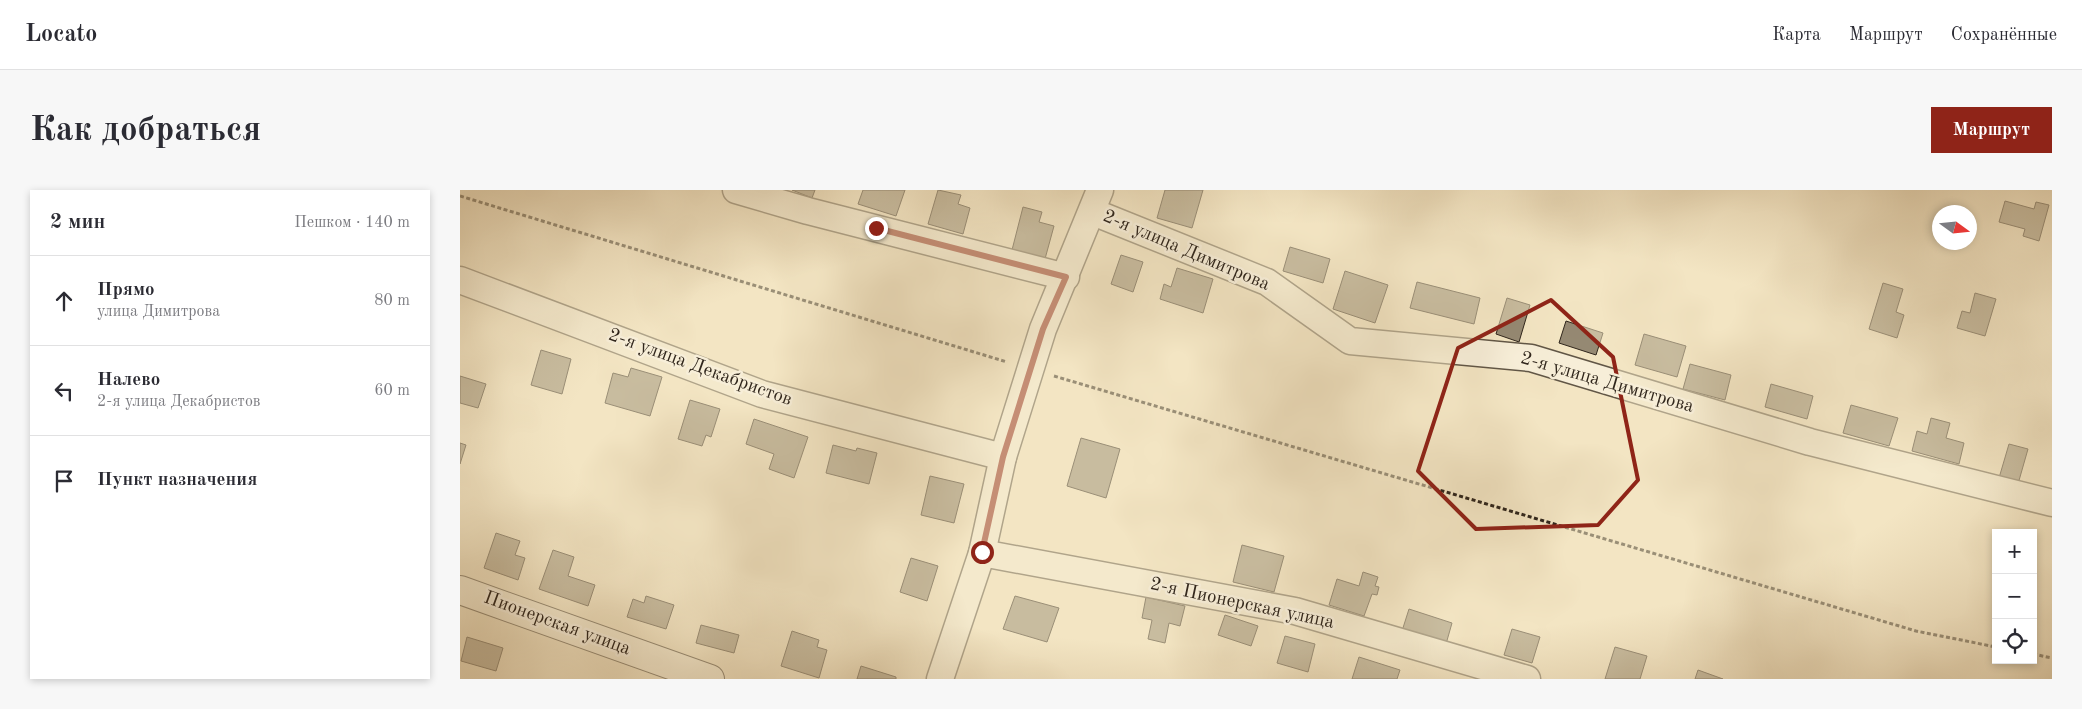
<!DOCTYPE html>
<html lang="ru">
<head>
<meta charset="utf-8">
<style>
  :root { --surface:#fff; --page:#f7f7f7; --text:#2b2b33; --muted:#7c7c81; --line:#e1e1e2; --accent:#8f2418 }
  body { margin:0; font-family:"Old Standard TT",serif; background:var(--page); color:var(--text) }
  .controls { position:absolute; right:15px; bottom:15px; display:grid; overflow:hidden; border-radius:0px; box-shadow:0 2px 8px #0003 }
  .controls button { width:45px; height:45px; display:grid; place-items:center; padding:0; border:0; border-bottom:1px solid var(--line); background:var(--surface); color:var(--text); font:25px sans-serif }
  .compass { position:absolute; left:1472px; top:15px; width:45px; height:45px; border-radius:50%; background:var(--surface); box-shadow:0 2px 8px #0003; rotate:105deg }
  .stop { position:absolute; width:15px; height:15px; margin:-11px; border:4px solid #8f2418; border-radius:50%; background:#fff }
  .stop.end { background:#8f2418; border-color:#fff; box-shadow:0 1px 5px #0008 }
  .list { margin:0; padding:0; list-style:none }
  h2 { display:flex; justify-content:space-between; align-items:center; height:65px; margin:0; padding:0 20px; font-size:21px }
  h2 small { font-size:16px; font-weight:400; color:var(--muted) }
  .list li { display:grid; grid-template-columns:32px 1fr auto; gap:15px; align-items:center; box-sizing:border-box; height:90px; padding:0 20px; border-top:1px solid var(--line) }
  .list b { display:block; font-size:19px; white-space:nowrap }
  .list p { margin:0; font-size:16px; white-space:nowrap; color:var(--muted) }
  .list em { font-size:16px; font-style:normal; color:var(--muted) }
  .icon { flex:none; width:28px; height:28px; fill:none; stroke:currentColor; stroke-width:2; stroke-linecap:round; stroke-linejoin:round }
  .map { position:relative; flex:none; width:1592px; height:489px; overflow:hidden; border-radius:0px }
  header { display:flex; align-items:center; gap:30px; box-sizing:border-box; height:70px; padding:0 25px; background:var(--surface); border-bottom:1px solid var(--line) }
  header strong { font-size:24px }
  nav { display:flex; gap:28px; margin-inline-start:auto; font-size:18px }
  .intro { display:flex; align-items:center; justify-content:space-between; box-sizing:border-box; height:120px; padding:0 30px }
  h1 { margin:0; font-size:35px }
  .button { padding:12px 22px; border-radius:0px; background:var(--accent); color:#fff; font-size:18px; font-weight:700 }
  main { display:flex; gap:30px; padding:0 30px }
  aside { flex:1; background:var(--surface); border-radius:0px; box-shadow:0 2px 8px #0003 }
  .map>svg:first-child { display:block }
</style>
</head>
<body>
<header>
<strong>Locato</strong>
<nav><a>Карта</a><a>Маршрут</a><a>Сохранённые</a></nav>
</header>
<div class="intro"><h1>Как добраться</h1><a class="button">Маршрут</a></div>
<main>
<aside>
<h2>2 мин<small>Пешком · 140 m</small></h2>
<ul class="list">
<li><svg class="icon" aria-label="ahead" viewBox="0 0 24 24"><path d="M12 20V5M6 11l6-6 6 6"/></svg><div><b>Прямо</b><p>улица Димитрова</p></div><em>80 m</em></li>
<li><svg class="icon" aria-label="left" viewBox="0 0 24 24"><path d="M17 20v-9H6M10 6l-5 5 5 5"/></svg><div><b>Налево</b><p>2-я улица Декабристов</p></div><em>60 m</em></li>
<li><svg class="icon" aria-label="arrive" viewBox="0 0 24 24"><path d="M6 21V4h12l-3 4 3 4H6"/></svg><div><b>Пункт назначения</b></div></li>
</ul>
</aside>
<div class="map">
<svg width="1592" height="489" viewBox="0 0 1592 489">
  <rect width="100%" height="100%" fill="#f3e5c3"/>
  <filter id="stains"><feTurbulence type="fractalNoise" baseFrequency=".004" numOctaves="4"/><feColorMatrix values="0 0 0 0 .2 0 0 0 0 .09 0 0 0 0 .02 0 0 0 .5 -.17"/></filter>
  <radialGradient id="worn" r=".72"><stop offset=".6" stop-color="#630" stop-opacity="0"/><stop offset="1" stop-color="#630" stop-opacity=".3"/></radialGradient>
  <g fill="#958973" stroke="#30261c">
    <path d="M332,0H355L352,8Z"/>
    <path d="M403,0H445L436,26L398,14Z"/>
    <path d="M478,0L501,5L498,14L510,18L503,44L468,34Z"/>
    <path d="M705,0H743L732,38L697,28Z"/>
    <path d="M1545,11L1574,19L1576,12L1589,15L1579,51L1563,46L1565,39L1539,32Z"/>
    <path d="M563,17L582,22L579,32L594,36L585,69L552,60Z"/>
    <path d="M830,57L870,69L863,93L823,81Z"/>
    <path d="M661,65L683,72L673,102L651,94Z"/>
    <path d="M717,78L753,89L743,123L700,109L704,94L711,97Z"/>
    <path d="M885,81L928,95L915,133L873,119Z"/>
    <path d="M957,92L1020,108L1014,134L950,118Z"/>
    <path d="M1423,93L1443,99L1436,122L1444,125L1437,148L1409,139Z"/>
    <path d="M1515,103L1536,109L1525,146L1497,138L1502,121L1510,123Z"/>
    <path d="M1047,108L1070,115L1059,152L1036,144Z"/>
    <path d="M1106,131L1143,143L1136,165L1099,153Z"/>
    <path d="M1184,144L1226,156L1217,187L1175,175Z"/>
    <path d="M81,160L111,169L102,204L71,195Z"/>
    <path d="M1230,174L1271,185L1265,210L1223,199Z"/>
    <path d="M171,178L202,187L190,226L145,213L153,183L168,187Z"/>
    <path d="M0,186L26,194L18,218L0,213Z"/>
    <path d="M1311,194L1353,206L1347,229L1305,217Z"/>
    <path d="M230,210L260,219L251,247L246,245L242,256L218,249Z"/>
    <path d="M1391,215L1438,228L1429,256L1383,243Z"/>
    <path d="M1471,228L1490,233L1486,248L1504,253L1499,274L1452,261L1457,241L1467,244Z"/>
    <path d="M294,229L348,247L334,288L309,279L314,264L286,254Z"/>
    <path d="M621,248L660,259L646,308L607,296Z"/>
    <path d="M0,253L6,255L0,274Z"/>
    <path d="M1549,254L1568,259L1558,294L1539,288Z"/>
    <path d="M373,255L396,261L397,258L417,263L409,294L366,283Z"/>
    <path d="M470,286L504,294L494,333L461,325Z"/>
    <path d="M36,343L60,351L55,365L65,368L58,390L24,378Z"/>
    <path d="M782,355L824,366L814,402L773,392Z"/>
    <path d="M93,360L114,367L108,386L135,395L128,416L79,399Z"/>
    <path d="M451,368L478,376L467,411L440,402Z"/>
    <path d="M903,382L918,387L915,396L919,397L917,405L912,404L904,426L869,415L877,389L899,396Z"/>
    <path d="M186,406L214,415L206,439L167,427L173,409L184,413Z"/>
    <path d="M555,406L599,418L587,452L543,439Z"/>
    <path d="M686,407L725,416L720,436L709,433L705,453L688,449L692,430L682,428Z"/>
    <path d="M949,419L992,433L986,454L942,441Z"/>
    <path d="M765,425L798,436L791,456L758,445Z"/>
    <path d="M241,435L279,445L274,463L236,453Z"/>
    <path d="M1052,439L1080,447L1072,473L1044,465Z"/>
    <path d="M332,441L359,450L357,457L367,460L359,488L321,476Z"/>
    <path d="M825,446L855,454L848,482L817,473Z"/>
    <path d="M7,447L43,458L36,481L1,471Z"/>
    <path d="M1155,457L1187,466L1180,489H1145Z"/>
    <path d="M899,467L940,480L937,489H892Z"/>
    <path d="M401,476L436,487V489H397Z"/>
    <path d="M1238,480L1263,489H1235Z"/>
  </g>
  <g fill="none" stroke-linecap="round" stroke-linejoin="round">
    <g stroke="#615646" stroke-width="29">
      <g id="street">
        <path d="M276,0L348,21L606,87"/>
        <path d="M633,22L807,92L890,151L1071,168L1350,252L1592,313"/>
        <path d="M0,90L302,204L543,267"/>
        <path d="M522,363L835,421L1067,489"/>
        <path d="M480,489L522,363L543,267L583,139L640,0"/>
      </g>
    </g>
    <g stroke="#30261c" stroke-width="30">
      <path id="secondary" d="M0,400L250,489"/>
    </g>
    <g stroke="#30261c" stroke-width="3" stroke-dasharray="4 2.5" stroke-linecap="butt">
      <path d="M0,6L547,172"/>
      <path d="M594,186L1456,441L1536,457"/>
      <path d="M1573,464L1592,468"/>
    </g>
    <use href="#street" stroke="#f7eed8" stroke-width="26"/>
    <use href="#secondary" stroke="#f7eed8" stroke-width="28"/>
  </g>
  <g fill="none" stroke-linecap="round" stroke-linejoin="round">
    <path stroke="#8f2418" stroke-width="6" d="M416,38L606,87L583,139L543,267L522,362"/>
  </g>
  <path d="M0 0H1592V489H0ZM1091,110L1153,167L1178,290L1138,335L1016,339L958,281L998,158Z" fill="#f3e5c3" fill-opacity=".55" fill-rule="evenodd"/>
  <path fill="none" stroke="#8f2418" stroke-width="4" stroke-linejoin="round" d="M1091,110L1153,167L1178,290L1138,335L1016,339L958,281L998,158Z"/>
  <g text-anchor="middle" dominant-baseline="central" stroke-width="5" stroke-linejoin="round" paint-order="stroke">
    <g font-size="19" fill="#30261c" stroke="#f7eed8">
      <text transform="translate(726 61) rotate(23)">2-я улица Димитрова</text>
      <text transform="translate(240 178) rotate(20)">2-я улица Декабристов</text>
      <text transform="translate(1147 193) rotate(16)">2-я улица Димитрова</text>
      <text transform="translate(782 414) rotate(12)">2-я Пионерская улица</text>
      <text transform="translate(97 434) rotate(20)">Пионерская улица</text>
    </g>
  </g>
  <rect width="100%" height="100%" filter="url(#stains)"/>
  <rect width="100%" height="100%" fill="url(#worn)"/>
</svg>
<div class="controls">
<button>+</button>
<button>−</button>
<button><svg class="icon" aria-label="locate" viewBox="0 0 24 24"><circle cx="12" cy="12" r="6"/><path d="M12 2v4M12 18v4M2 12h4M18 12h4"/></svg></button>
</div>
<svg class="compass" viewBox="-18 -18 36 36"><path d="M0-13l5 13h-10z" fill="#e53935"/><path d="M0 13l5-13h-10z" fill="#7c7c81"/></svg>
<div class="stop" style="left:522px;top:362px"></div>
<div class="stop end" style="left:416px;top:38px"></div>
</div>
</main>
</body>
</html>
